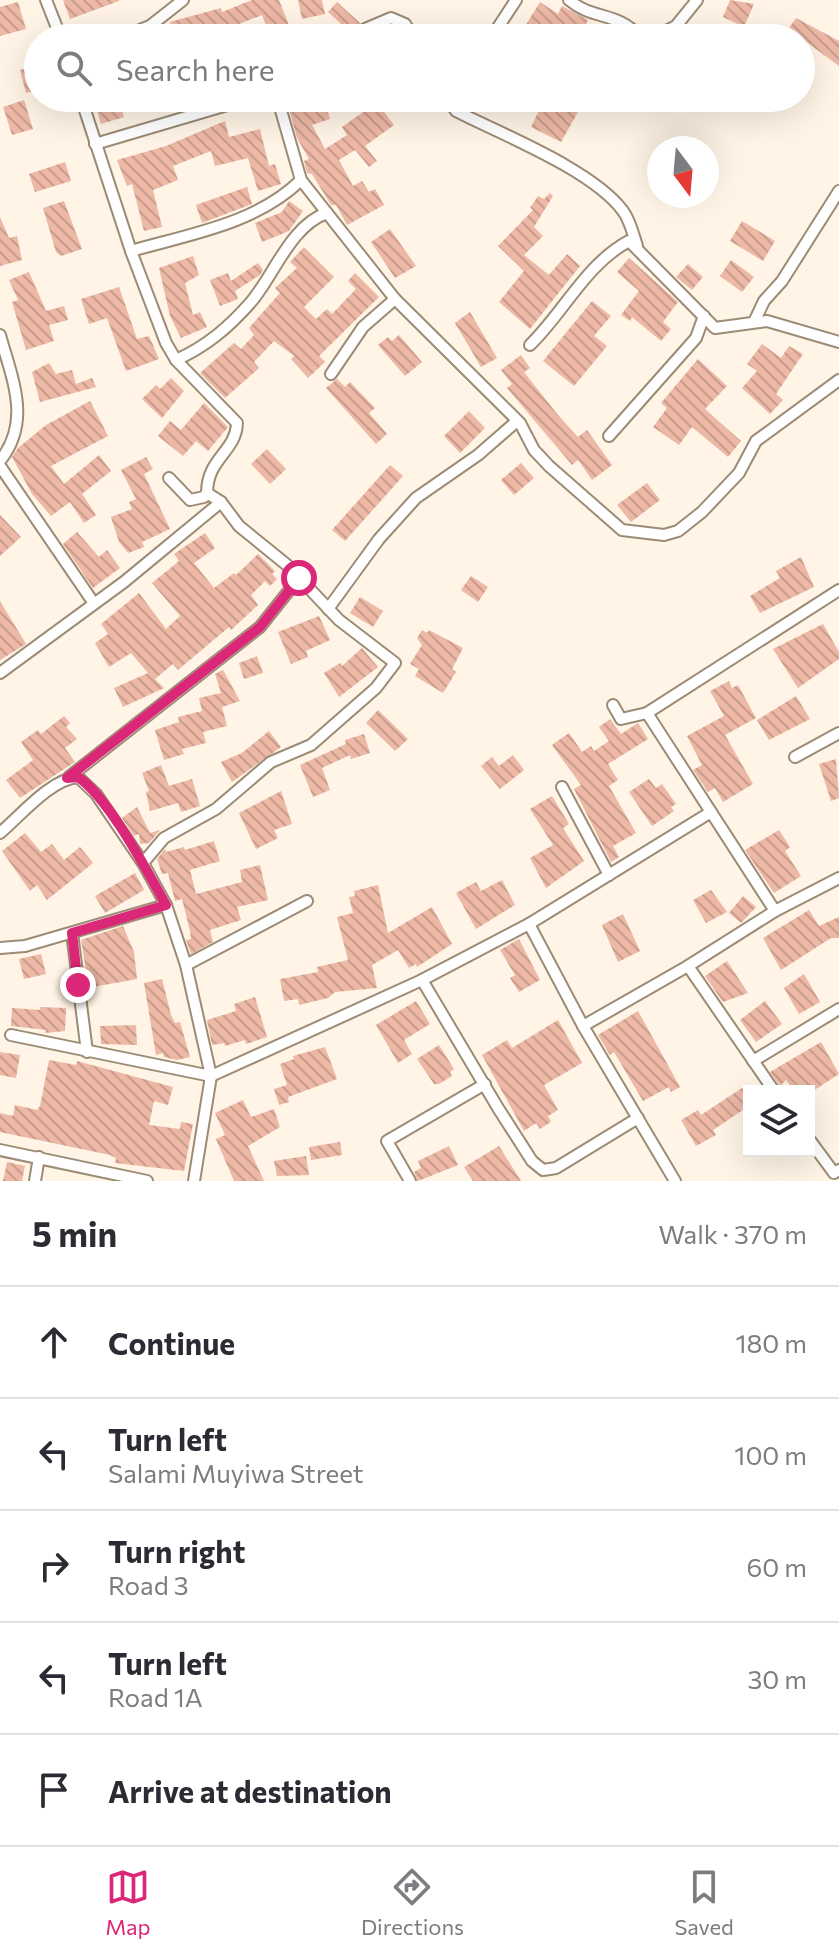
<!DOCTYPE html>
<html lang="en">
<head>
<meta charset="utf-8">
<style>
  :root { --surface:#fff; --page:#f2f2f3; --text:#2b2b33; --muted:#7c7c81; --line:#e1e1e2; --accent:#db2777 }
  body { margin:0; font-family:Commissioner,sans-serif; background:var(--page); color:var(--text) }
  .controls { position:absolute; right:24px; bottom:24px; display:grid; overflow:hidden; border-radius:0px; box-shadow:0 8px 32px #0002 }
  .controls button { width:72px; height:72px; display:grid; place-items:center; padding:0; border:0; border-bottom:2px solid var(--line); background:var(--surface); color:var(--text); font:40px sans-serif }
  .compass { position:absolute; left:647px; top:136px; width:72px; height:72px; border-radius:50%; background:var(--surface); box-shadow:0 8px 32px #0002; rotate:164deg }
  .stop { position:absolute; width:24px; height:24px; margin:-18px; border:6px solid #db2777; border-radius:50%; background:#fff }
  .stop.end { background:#db2777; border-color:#fff; box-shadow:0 2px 8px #0008 }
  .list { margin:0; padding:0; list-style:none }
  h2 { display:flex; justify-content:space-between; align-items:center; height:104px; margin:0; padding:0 32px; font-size:34px }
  h2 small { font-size:26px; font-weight:400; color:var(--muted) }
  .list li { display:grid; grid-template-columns:52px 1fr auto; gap:24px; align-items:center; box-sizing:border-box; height:112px; padding:0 32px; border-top:2px solid var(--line) }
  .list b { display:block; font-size:30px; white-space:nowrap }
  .list p { margin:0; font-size:26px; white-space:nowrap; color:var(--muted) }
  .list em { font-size:26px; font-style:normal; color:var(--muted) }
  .icon { flex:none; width:44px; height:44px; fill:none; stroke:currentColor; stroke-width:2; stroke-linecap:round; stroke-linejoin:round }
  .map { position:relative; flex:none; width:839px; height:1181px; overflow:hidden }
  .search { position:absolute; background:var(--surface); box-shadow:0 8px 32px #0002; left:24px; right:24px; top:24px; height:88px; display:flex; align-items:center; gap:20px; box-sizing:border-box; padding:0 28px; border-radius:44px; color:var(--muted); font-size:30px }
  .sheet { height:664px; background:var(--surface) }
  nav { display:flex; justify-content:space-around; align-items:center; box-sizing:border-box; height:112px; border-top:2px solid var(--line); background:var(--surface); font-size:22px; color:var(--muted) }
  nav a { display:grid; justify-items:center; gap:4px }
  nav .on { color:var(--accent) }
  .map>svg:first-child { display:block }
</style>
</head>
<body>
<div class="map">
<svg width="839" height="1181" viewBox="0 0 839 1181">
  <defs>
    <pattern id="building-back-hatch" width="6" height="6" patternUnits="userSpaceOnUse" patternTransform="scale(2)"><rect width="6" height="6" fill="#edb8a5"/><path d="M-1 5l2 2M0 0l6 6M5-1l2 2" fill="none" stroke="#ca9d8c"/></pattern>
  </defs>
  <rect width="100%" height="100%" fill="#fff4e5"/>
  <g fill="url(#building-back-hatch)">
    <path d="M63,0H119V1L70,19Z"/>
    <path d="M252,0H279L294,38H252L268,31L262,15L229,28L232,38H175L170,22L221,8L222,12Z"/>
    <path d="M298,0H322L325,14L302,19Z"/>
    <path d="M730,0L754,4L744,27L723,17Z"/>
    <path d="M18,2L26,29L0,36V7Z"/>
    <path d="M337,2L360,23L351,33L328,12Z"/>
    <path d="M540,2L558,14L562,6L588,20L579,38H532L522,31Z"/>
    <path d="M796,18L839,41V66L801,38H782Z"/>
    <path d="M38,65V90L26,93L20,70Z"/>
    <path d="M93,98H118L124,117L101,124Z"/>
    <path d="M324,98L330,119L312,125L325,149L347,135L342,127L377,102L394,125L365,146L377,161L369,167L355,150L339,160L353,186L362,181L369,192L375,189L384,205L347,225L336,205H331L312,174L307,173L304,161L309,159L297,138L289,109Z"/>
    <path d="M545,98H586L561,142L531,127Z"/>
    <path d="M24,100L33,129L12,135L3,107Z"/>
    <path d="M225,121L229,137L260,129L269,166L275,164L281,184L258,191L248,158L215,166L211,151L173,166L178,180L153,190L162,227L144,231L132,184L127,186L117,160L166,146Z"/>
    <path d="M65,162L71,181L35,192L29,174Z"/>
    <path d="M247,187L252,204L202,223L196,205Z"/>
    <path d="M550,193L553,196L534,227L543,236L524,255L549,275L567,254L580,266L530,329L499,302L524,271L498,246L533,210L530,208L538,196L544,199Z"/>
    <path d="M64,201L82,249L61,256L56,252L43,208Z"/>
    <path d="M289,201L303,211L289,231L262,242L255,223L282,212Z"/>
    <path d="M0,217L9,238L17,236L22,260L0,266Z"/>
    <path d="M742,221L775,241L763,261L730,241Z"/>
    <path d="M390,229L416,266L395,278L371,242Z"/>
    <path d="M304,247L334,277L304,307L316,319L327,309L332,314L356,289L348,281L355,273L379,297L319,356L325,362L308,378L291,359L294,356L274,341L254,362L259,368L225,398L200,373L234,343L241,349L254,335L249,328L280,293L275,288L297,268L290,262Z"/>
    <path d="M193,256L199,275L185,283L193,315L200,312L207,327L181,338L170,316L159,268Z"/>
    <path d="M629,258L678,302L663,322L671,329L661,341L632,317L630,321L621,315L639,291L617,272Z"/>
    <path d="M731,260L754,277L742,292L720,276Z"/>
    <path d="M258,263L263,270L260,275L235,291L238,299L220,306L210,280L228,273L231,281Z"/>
    <path d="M688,264L703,277L692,290L676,277Z"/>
    <path d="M29,272L46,311L64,306L68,320L49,325L54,341L26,350L12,302L18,300L9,280Z"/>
    <path d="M119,287L137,339L149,336L159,359L126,371L107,318L89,324L81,299Z"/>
    <path d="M592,301L611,316L594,336L607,346L574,386L543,361Z"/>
    <path d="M470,312L497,358L481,367L455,323Z"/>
    <path d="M399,335L422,362L405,376L378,345L388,337L392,341Z"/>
    <path d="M762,344L781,358L789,346L803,354L776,394L783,400L770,414L742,388L757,371L747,364Z"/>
    <path d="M521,355L530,368L524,372L558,415L578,437L587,430L612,465L592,480L578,460L572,465L507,388L512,384L501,370Z"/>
    <path d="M698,359L727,386L705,409L741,441L728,457L692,427L679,445L653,427L667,408L661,403Z"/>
    <path d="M49,363L56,374L72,370L76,384L92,378L96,387L40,402L32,372Z"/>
    <path d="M171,378L184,391L162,418L142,399L156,385L160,389Z"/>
    <path d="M337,379L345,387L350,382L375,408L369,413L387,434L376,444L326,388Z"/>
    <path d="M90,401L108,436L51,466L64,484L99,455L111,471L82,494L96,515L84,523L70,502L51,516L32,494L12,457L18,448L46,425Z"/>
    <path d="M204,403L228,427L208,451L196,441L183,456L158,436L170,421L181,430Z"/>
    <path d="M469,411L485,428L460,453L444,436Z"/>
    <path d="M267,449L286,469L270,484L251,464Z"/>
    <path d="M146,457L153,469L144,474L170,529L142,542L144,547L128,553L119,542L111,517L132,509L129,502L136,499L121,470Z"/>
    <path d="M521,463L534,478L514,495L501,480Z"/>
    <path d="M390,465L403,476L345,541L332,530Z"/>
    <path d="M647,483L660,500L631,522L617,505Z"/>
    <path d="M0,515L21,537L0,556Z"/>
    <path d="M77,532L99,557L107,550L120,568L93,588L63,544Z"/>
    <path d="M205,533L215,548L194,563L214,588L234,573L236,575L258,554L275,571L272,574L277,579L270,586L265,581L251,595L258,605L231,630L229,627L178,670L173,664L155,679L164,688L123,707L114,688L148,673L131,653L109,667L95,643L108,634L101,624L139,593L166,629L180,616L152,583L179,561L174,554Z"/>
    <path d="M801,557L814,587L760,613L750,596L780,578L776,571Z"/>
    <path d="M471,576L488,587L478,602L461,590Z"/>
    <path d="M360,597L383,611L373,627L350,613Z"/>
    <path d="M0,601L26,644L0,660Z"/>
    <path d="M319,616L330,640L306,651L308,657L291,664L278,632Z"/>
    <path d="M823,624L839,652V659L798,688L773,649Z"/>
    <path d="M422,630L427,633L429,630L463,648L452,669L456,672L443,693L415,676L419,669L410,664L422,645L417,638Z"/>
    <path d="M362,648L378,667L339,697L324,673L340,663L342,666Z"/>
    <path d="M257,656L263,673L244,679L239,663Z"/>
    <path d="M223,670L240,701L222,707L227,726L203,732L206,743L182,749L184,754L164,760L155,730L179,722L178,717L202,711L199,698L221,693L215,674Z"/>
    <path d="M729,681L732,688L738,685L756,718L725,735L753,784L723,802L715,788L708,792L693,770L702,765L687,736L724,716L710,691Z"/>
    <path d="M796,696L810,719L769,740L757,720Z"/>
    <path d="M378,710L408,739L395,751L366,723Z"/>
    <path d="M64,716L70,723L66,727L77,739L65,748L75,762L20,798L6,780L33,760L21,742L38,730L41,734Z"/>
    <path d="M610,719L621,734L638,723L648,739L608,764L618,780L609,786L636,833L613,846L619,857L611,862L574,789L581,785L552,745L569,733L582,752L591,746L594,751L609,741L599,727Z"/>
    <path d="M269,731L281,747L232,782L221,762L242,753Z"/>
    <path d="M364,734L370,753L351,759L350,755L322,768L330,790L313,797L300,765L346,744L345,740Z"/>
    <path d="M513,755L524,770L500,789L481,766L492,757L499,766Z"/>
    <path d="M836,759L839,798L831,801L819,764Z"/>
    <path d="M161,765L169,786L192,779L200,806L181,812L178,803L150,811L146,792L149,791L142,773Z"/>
    <path d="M649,779L656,788L662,784L676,804L671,807L674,811L652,826L629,792Z"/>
    <path d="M281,791L292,824L274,830L278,838L256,849L239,813Z"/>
    <path d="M552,796L569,824L563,828L584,861L546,888L530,858L553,845L530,809Z"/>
    <path d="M137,807L150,833L160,830L149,843L140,844L139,834L134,836L122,818Z"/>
    <path d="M779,830L790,847L785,851L801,876L774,893L745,850Z"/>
    <path d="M25,833L41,852L52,844L64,860L80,847L93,863L47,900L37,885L30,891L2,851Z"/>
    <path d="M214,841L220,861L190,870L196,894L242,882L240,870L260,865L268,900L237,907L241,920L210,930L213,942L191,954L186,940L191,939L190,931L182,899L175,901L168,873L162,874L157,859L165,849L166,852L184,847L185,850Z"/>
    <path d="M135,873L144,890L105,913L95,896Z"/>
    <path d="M502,880L515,905L476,929L456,893L476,882L481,891Z"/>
    <path d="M378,885L388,933L432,907L452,944L417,967L416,964L409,968L398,950L372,965L377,988L335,992L328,998L299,1005L298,999L284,1001L280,979L318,972L317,967L348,960L337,917L353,913L349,897L355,896L354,891Z"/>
    <path d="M711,890L727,912L706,923L693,900Z"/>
    <path d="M743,896L756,907L741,923L729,913Z"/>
    <path d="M809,910L819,926L839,917V938H831L781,970L763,938Z"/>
    <path d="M623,914L640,951L618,962L602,925Z"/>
    <path d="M123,926L134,952L137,979L93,987L88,983L81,940Z"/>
    <path d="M519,939L540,980L519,992L510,978L515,975L500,950Z"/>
    <path d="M41,954L46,974L24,979L19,959Z"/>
    <path d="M727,961L748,993L723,1002L705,976Z"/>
    <path d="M804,974L820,1002L799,1014L784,988Z"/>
    <path d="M162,979L171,1015L175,1023L180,1022L190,1057L177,1060L164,1057L163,1053L156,1055L144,983Z"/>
    <path d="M255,997L267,1037L246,1044L245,1040L225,1046L224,1043L212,1045L207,1020L236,1011L234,1004Z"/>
    <path d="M416,1001L430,1024L404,1040L412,1054L398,1063L376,1025Z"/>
    <path d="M765,1001L782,1024L756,1042L740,1020Z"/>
    <path d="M40,1007L66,1008L65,1031L45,1033L46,1030L11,1026L12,1008L40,1010Z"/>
    <path d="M638,1011L680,1087L671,1092L669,1087L643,1101L614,1052L610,1055L598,1035Z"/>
    <path d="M558,1020L582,1063L544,1085L558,1110L548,1116L551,1122L540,1129L536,1123L524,1131L482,1055L507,1040L512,1048Z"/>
    <path d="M136,1025L137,1045L101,1044L100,1026Z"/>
    <path d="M821,1042L839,1074L813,1091H794L786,1080L780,1086L770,1072Z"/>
    <path d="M439,1045L454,1069L450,1072L452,1076L439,1084H434L417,1059Z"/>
    <path d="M325,1047L337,1079L288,1097L289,1102L279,1105L274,1089L287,1085L280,1064L294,1059L293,1056Z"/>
    <path d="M0,1052L20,1055L16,1078L0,1075Z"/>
    <path d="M49,1060L76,1065L77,1061L173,1087L168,1105L154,1101L149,1125L180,1129L181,1122L193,1124L184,1171L115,1163L116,1158L110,1155L0,1132V1113L13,1116L15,1105L37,1110L40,1106Z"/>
    <path d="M742,1088L749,1098V1106L713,1130L716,1135L696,1146L681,1120L698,1110L701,1115Z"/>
    <path d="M243,1100L251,1117L274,1109L280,1127L248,1146L264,1181H234L216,1139L225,1135L215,1113Z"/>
    <path d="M340,1142L342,1155L311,1160L309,1147Z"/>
    <path d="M449,1146L458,1165L418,1181L414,1172L421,1168L418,1161Z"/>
    <path d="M499,1146L521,1181H473L464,1167Z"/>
    <path d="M306,1156L309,1175L277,1176L274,1161Z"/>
    <path d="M7,1162L25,1166L22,1181H3Z"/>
  </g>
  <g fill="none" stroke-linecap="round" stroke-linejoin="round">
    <g stroke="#9c8b75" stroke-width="14">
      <g id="minor">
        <path d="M46,0L61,38"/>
        <path d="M569,0C594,21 616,10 641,38"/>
        <path d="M120,38L150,26L183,0"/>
        <path d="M358,38L365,29L391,18L405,24L414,38"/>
        <path d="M491,38L516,0"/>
        <path d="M652,38L676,26L697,0"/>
        <path d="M81,98L131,251L166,343L176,360C207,346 229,327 251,302C274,275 291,225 327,213"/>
        <path d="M273,98L278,100L301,180L395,299L520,423L534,450L549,466L622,530L664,535L678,531L702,512L739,473L756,441L839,380"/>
        <path d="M447,98L456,111C501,134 593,170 623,211C630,220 633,234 637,246"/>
        <path d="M95,144L251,98"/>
        <path d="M131,251C190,234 256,224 301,180"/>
        <path d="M755,320L764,301L782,281L839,191"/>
        <path d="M0,335C12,379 32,421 0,461"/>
        <path d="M530,345C564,312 586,264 629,241L715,328L767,321L839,342"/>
        <path d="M331,374L363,327L395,299"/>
        <path d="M609,436L696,338L704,316"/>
        <path d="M0,466L93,602"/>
        <path d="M169,478L190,500L204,497L207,493"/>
        <path d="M328,609L379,539L416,498L478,455L517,421"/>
        <path d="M0,673L124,582L221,502"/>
        <path d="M613,705L621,719L647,713"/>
        <path d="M795,757L839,733"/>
        <path d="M69,777L260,627L299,578"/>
        <path d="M562,787L609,875"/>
        <path d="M0,833C21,815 51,779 78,777L96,794L143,863L166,905L186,965L211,1076L194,1181"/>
        <path d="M143,863L164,838L216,809L271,762L311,745L376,688L395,663L339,620L287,565L239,526L221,502L207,493C207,458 236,452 237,423L176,360"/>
        <path d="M775,911L839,878"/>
        <path d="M529,924L711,812"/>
        <path d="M72,933L87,1052"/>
        <path d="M0,948L25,946L166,905"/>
        <path d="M186,965L307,901"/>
        <path d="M422,980L498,1108L532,1161L543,1170L556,1168L638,1118"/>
        <path d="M583,1026L688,966"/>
        <path d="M11,1035L211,1076L422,980L529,924L583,1026L675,1181"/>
        <path d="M753,1061L839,1009"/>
        <path d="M774,1091L688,966L775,911L647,713L839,590"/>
        <path d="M809,1139L834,1173L839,1170"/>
        <path d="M0,1150L147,1181"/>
        <path d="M35,1181L39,1157"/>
        <path d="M410,1181L387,1141L485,1084"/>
      </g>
    </g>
    <use href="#minor" stroke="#fff" stroke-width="10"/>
  </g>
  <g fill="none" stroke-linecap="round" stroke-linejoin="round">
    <path stroke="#db2777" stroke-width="10" d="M78,985L72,933L166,905C147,871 109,798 78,777L67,778L260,627L299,578"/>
  </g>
</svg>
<div class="controls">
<button><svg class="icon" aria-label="layers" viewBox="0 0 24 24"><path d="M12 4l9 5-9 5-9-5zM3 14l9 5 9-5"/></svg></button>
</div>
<svg class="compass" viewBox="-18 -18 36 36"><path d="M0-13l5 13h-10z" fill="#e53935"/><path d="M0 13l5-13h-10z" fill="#7c7c81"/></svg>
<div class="stop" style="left:299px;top:578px"></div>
<div class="stop end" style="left:78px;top:985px"></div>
<div class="search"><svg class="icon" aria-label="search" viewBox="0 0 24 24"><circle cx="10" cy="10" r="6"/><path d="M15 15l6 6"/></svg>Search here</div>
</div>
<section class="sheet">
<h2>5 min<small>Walk · 370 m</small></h2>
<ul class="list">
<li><svg class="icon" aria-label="ahead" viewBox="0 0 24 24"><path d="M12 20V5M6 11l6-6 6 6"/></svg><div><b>Continue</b></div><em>180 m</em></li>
<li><svg class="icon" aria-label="left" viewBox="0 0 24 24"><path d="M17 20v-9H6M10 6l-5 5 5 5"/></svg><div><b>Turn left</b><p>Salami Muyiwa Street</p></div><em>100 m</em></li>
<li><svg class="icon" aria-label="right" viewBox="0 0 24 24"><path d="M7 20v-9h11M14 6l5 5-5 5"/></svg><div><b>Turn right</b><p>Road 3</p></div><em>60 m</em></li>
<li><svg class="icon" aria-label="left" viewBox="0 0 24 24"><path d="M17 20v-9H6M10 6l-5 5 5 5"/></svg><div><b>Turn left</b><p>Road 1A</p></div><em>30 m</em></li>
<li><svg class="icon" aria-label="arrive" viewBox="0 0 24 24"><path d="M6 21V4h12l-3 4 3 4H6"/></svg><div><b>Arrive at destination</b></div></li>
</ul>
</section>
<nav>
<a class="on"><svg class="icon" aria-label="map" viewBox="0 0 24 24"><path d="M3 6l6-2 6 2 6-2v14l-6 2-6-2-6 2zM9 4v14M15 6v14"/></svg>Map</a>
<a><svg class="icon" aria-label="directions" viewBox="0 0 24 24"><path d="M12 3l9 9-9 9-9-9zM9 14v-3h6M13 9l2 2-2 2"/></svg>Directions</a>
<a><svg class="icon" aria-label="saved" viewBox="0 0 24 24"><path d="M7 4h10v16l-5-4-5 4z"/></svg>Saved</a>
</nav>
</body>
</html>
